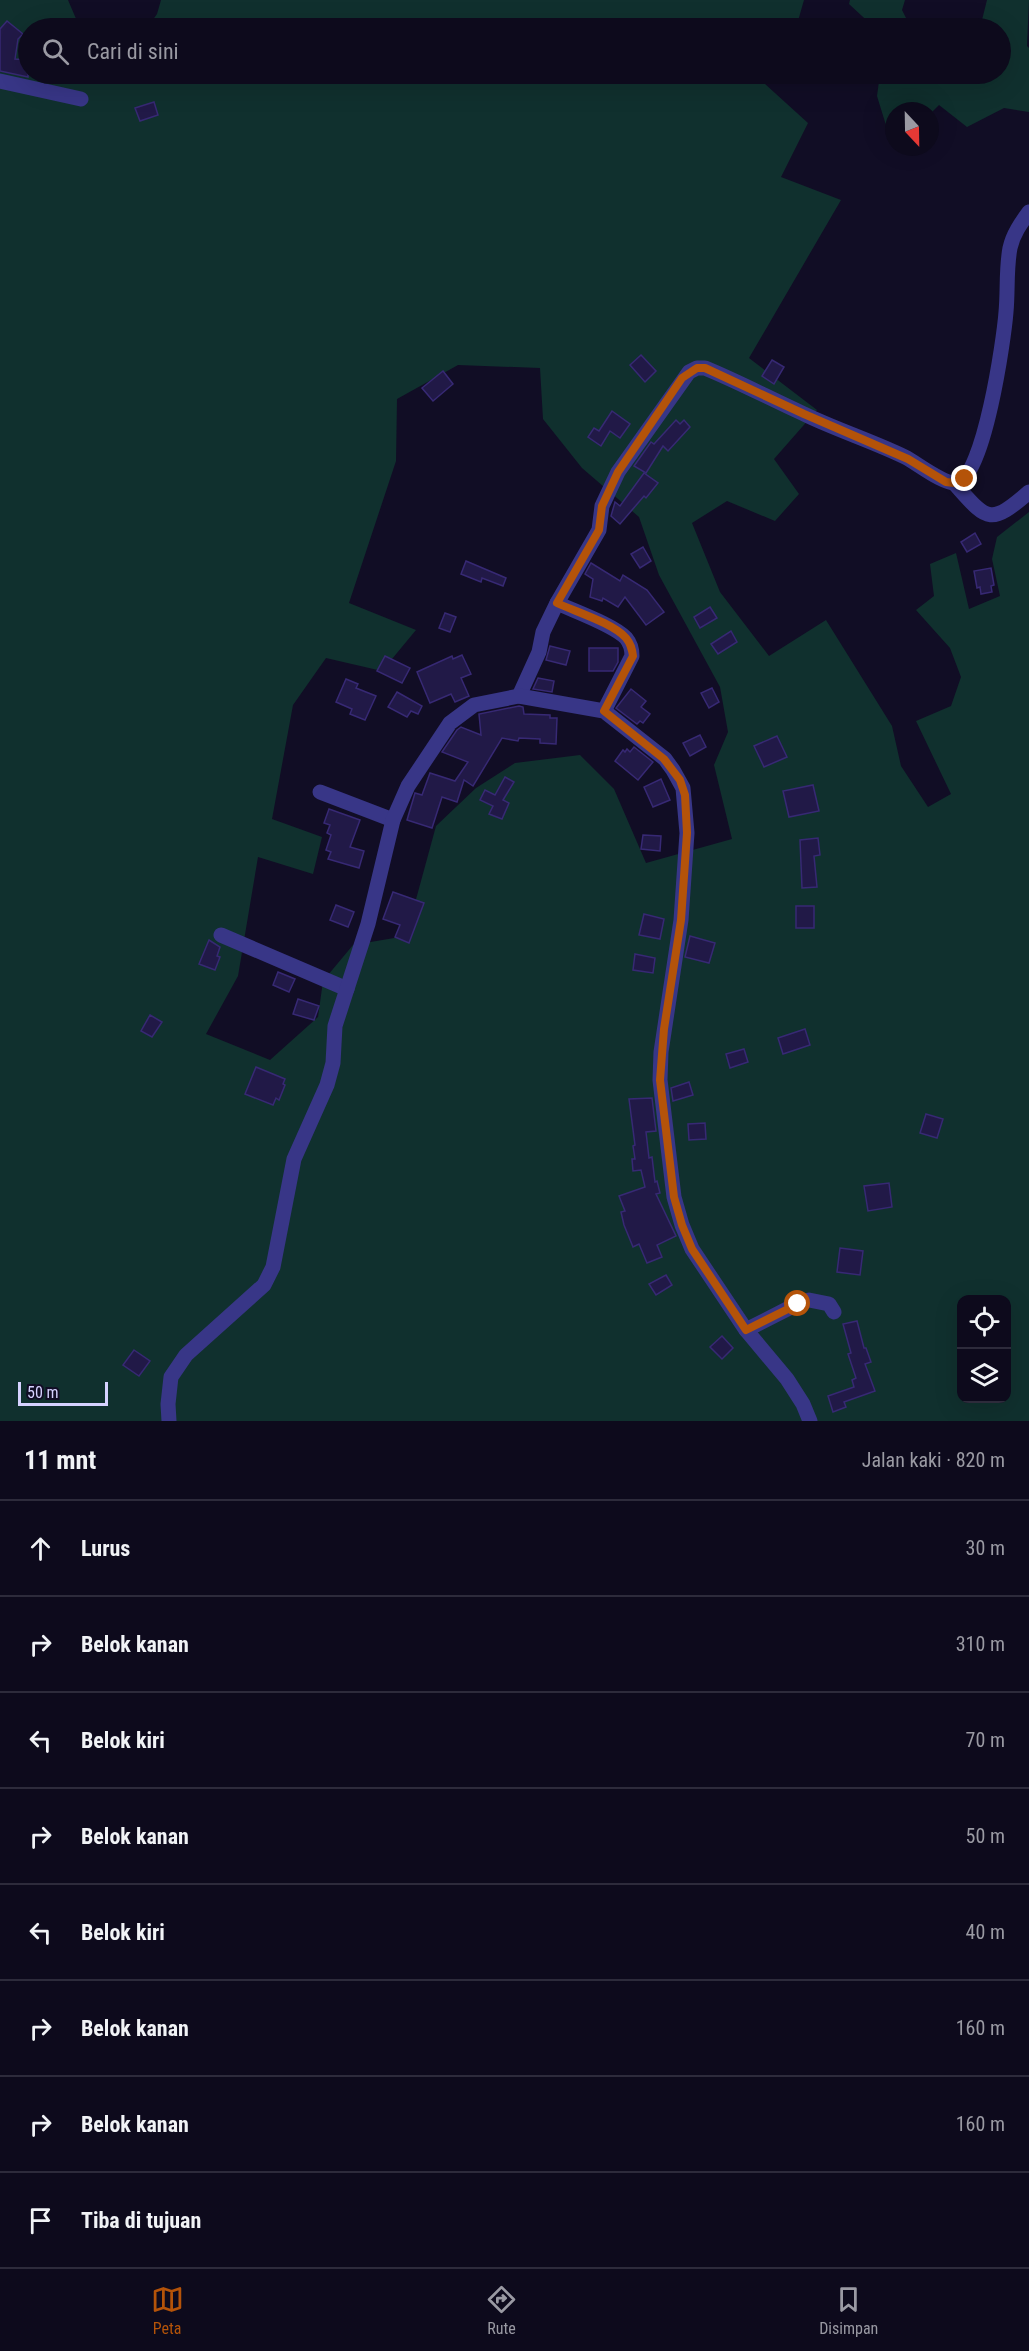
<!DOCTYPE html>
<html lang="id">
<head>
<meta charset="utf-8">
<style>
  :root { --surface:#0d0a1c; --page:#1b1829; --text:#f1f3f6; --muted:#9a9aa3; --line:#2d2b3b; --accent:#b45309 }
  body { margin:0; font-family:"Roboto Condensed",sans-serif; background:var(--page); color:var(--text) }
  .controls { position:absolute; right:18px; bottom:18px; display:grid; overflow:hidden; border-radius:12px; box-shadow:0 6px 24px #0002 }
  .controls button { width:54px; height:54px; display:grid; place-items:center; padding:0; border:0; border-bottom:2px solid var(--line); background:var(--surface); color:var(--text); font:30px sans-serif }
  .compass { position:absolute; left:885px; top:102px; width:54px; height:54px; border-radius:50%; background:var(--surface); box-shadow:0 6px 24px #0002; rotate:158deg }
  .scale { position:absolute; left:18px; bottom:15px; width:90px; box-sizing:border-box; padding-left:6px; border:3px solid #d6d2ff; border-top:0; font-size:16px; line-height:21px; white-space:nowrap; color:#d6d2ff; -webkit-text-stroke:4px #110d25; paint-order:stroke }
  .stop { position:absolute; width:18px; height:18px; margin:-14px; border:4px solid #b45309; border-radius:50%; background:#fff }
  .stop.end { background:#b45309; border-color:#fff; box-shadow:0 2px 6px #0008 }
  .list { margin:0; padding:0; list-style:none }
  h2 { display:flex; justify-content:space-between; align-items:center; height:78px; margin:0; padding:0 24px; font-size:26px }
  h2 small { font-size:20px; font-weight:400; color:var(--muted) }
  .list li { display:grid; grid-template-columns:39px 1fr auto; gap:18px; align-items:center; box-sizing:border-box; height:96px; padding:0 24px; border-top:2px solid var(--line) }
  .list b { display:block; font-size:22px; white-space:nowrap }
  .list em { font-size:20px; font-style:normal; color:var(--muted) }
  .icon { flex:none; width:33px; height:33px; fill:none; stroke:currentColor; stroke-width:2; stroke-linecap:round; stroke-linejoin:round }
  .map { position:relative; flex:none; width:1029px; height:1421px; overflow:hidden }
  .search { position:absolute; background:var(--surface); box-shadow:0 6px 24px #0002; left:18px; right:18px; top:18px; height:66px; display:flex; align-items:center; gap:15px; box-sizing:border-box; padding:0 21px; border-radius:33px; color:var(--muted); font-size:22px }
  .sheet { height:846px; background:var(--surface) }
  nav { display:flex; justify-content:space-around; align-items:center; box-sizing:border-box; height:84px; border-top:2px solid var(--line); background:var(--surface); font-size:16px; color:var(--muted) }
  nav a { display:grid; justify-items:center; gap:3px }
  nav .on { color:var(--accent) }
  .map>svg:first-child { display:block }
</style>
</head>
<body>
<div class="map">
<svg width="1029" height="1421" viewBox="0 0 1029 1421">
  <rect width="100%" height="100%" fill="#110d25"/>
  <g fill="#10302e" fill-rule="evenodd">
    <path d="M0,0H68L80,28H28V74H754L808,123L781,177L841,200L749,358L817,410L774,459L799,494L775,521L727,501L692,523L720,592L769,656L826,620L892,726L901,766L928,807L951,794L916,721L951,706L961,677L950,648L916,610L934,596L930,564L956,553L969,609L1000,596L992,559L997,537L1029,512V1421H0ZM458,365L540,368L543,419L582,468L639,517L659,575L720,687L728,732L714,765L732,839L646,863L614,789L580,755L515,763L476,788L436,826L406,936L353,945L323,981L318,1017L270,1060L206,1034L238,976L258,857L313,874L322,837L272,819L293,705L326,658L382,671L416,630L349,603L396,461L397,399ZM962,1300H1006V1398H962Z"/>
    <path d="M161,0H804L796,28H147L157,14Z"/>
    <path d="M850,0H905L902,10L911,28H875L849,4Z"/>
    <path d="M987,0H1029L1027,46L1029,48V112L1004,108L967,127L939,105L930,114V111H894V134L889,135L877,96L880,74H1000V28H980Z"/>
  </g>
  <g fill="#211947" stroke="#372974" stroke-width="1.5">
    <path d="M7,21L23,34L18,39L15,59L28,60V77L0,71V29Z"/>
    <path d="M154,102L158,115L140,121L135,108Z"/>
    <path d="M641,355L656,371L645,382L630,365Z"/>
    <path d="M772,360L784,367L774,384L762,376Z"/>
    <path d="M443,371L453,384L433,401L422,388Z"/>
    <path d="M612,411L630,424L620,438L610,431L601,446L588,437L594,428L599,431Z"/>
    <path d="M676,420L680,424L684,420L690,427L668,451L663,446L646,473L634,466L651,442L654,444Z"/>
    <path d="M644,473L658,483L646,498L644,496L620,524L611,516L615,502L620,506Z"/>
    <path d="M975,533L981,544L967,552L961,542Z"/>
    <path d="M643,547L651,561L640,568L631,554Z"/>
    <path d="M466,561L506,578L503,586L482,578L481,582L461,574Z"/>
    <path d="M591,563L620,581L623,575L647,590L664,612L646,625L625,597L618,607L603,598L602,601L590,597L593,579L585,574Z"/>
    <path d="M991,568L994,585L991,586L992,592L981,594L980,587L977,588L974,571Z"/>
    <path d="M710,607L717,618L700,628L694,617Z"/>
    <path d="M445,613L456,617L450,632L439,628Z"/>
    <path d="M731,631L737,642L718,654L711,644Z"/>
    <path d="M550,646L570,651L566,665L546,660Z"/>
    <path d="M589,648H618V662L613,671H589Z"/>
    <path d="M462,655L471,674L461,678L469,696L455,702L451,694L430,703L417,672L452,656L453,659Z"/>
    <path d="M385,656L410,668L402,683L377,671Z"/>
    <path d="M538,678L554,681L552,692L533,689Z"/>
    <path d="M346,679L358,684L356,688L376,696L365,720L350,714L352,709L336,702Z"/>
    <path d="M712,688L719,702L709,708L701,693Z"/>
    <path d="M631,689L646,701L641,707L650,714L643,723L640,721L637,724L616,708Z"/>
    <path d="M397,692L422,706L418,714L411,711L407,717L388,707Z"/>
    <path d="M519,706L523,707L524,714L550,715V718H557L556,744L540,743V739L519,738L518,741L502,738L473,786L464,780L457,802L442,797L432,828L407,820L415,793L422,795L430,773L455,781L468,762L442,752L457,730L461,727L481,735L479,714Z"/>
    <path d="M700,735L706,747L690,756L683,743Z"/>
    <path d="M777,736L787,757L764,767L754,746Z"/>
    <path d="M634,747L653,762L638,780L615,761L623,750L625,752L627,749L630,752Z"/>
    <path d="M505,777L514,782L503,800L509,803L502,819L489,814L493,806L480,800L485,790L495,795Z"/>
    <path d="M661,779L670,800L653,807L644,787Z"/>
    <path d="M813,785L819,811L789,817L783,791Z"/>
    <path d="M329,809L360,820L350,847L364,851L359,868L328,859L331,852L326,850L331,835L327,833L330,825L324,823Z"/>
    <path d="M643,835L661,836L660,851L641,849Z"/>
    <path d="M818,838L820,855L814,856L817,887L802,888L800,840Z"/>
    <path d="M393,892L424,903L409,943L395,937L400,925L383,919Z"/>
    <path d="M336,905L354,912L348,927L330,920Z"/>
    <rect x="796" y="906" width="18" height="22"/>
    <path d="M644,914L664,919L660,939L639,935Z"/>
    <path d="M690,936L715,943L709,963L685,957Z"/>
    <path d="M209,940L220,947L217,956L220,957L215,970L199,964Z"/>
    <path d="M635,954L655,958L653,973L633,970Z"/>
    <path d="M278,972L295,979L289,992L273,985Z"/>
    <path d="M298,999L319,1006L314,1020L293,1014Z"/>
    <path d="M150,1015L162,1022L152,1037L141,1031Z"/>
    <path d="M805,1029L810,1045L783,1054L778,1038Z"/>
    <path d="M744,1049L748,1062L730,1068L726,1054Z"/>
    <path d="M256,1067L285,1079L283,1084L285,1085L279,1100L276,1098L273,1105L245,1094Z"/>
    <path d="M689,1082L693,1095L673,1101L671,1088Z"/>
    <path d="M652,1098L656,1131L646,1132L649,1158L652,1157L655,1182L657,1181L660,1193L656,1194L676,1236L657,1245L662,1257L647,1263L639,1244L633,1247L624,1225L621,1212L625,1211L619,1196L645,1187L641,1170L633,1171L632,1159H635L633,1146L635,1145L629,1099Z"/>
    <path d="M926,1114L943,1119L937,1138L920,1133Z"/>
    <path d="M705,1123L706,1139L689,1140L688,1124Z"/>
    <path d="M889,1183L892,1207L868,1211L864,1186Z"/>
    <path d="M840,1248L863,1251L860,1275L837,1272Z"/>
    <path d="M666,1275L672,1285L656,1295L649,1284Z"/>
    <path d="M857,1321L864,1348H866L871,1362L865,1364L875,1391L844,1402L846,1407L833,1412L828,1396L854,1387L852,1380L856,1378L848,1354L851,1353L843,1324Z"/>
    <path d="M722,1336L733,1348L722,1359L710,1347Z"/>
    <path d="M134,1350L150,1361L139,1376L123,1365Z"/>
  </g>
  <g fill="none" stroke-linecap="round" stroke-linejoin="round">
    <g stroke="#383687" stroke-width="15">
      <path d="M0,81L81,99"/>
      <path d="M954,483C987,520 989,527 1029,492"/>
      <path d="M557,603C574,611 614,625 626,638C631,644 632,649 632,656L604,711"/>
      <path d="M519,696L539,652L543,632L557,603L599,530L602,506L618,472L689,372L697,368H705C739,382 771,399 804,414C837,430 872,441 905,457C917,463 944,485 957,483C984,477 1004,339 1006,312C1008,291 1006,269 1010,248C1013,234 1021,223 1029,212"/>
      <path d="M320,792L393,820"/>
      <path d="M221,935L347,989"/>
      <path d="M746,1330L797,1304L809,1300L829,1304L834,1312"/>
      <path d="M169,1421L168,1404L171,1377L186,1355L264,1285L273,1267L294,1159L327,1085L333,1063L335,1026L368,924L393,820L408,786L450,723L474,705L519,696L604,711L665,759L673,770L683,788L687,833L681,920L661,1052L660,1080L674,1197L682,1225L692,1249L746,1330L787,1379L803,1404L810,1421"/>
    </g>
  </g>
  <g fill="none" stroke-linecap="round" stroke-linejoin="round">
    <path stroke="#b45309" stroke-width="8" d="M798,1304L746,1330L692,1249L682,1225L674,1197L660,1080L664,1029L681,920L687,833L685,795L680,780L664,759L604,711L633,656C632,649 631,644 626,638C613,623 576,612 557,603L599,530L602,506L618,472L682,378L697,368H705L804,414L908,459L946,482L954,483L965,479"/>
  </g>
</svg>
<div class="controls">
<button><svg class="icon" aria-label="locate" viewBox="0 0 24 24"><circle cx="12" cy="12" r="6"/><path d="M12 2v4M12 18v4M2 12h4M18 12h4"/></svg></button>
<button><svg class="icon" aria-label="layers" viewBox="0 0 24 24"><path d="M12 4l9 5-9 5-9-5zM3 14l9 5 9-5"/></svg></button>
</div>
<svg class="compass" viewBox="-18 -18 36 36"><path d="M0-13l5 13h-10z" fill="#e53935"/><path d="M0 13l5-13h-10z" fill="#9a9aa3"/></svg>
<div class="scale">50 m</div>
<div class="stop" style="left:798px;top:1304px"></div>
<div class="stop end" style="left:965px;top:479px"></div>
<div class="search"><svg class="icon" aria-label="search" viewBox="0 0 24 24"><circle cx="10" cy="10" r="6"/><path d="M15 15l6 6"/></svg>Cari di sini</div>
</div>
<section class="sheet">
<h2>11 mnt<small>Jalan kaki · 820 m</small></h2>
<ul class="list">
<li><svg class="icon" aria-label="ahead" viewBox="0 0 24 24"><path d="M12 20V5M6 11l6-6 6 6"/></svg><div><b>Lurus</b></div><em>30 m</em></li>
<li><svg class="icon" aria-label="right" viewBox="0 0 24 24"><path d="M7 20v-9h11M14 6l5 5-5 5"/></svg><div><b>Belok kanan</b></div><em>310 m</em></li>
<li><svg class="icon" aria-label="left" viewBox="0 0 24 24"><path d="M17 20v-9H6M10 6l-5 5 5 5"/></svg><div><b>Belok kiri</b></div><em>70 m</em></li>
<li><svg class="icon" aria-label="right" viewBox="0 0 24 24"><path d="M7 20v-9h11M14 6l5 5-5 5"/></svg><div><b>Belok kanan</b></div><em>50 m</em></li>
<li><svg class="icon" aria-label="left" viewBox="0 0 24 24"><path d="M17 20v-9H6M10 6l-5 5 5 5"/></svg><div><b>Belok kiri</b></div><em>40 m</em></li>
<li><svg class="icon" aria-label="right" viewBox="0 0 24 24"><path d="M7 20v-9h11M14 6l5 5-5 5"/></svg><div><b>Belok kanan</b></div><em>160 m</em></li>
<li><svg class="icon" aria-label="right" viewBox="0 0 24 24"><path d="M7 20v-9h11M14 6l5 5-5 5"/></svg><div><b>Belok kanan</b></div><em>160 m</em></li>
<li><svg class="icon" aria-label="arrive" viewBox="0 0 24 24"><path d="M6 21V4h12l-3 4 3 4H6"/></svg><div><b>Tiba di tujuan</b></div></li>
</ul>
</section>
<nav>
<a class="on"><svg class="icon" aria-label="map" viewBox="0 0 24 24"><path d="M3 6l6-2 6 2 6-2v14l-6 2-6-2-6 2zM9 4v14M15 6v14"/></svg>Peta</a>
<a><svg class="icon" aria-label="directions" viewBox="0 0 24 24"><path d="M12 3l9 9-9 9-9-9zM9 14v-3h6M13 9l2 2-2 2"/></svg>Rute</a>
<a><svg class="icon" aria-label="saved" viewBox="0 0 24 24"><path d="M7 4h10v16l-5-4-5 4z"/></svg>Disimpan</a>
</nav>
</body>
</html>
